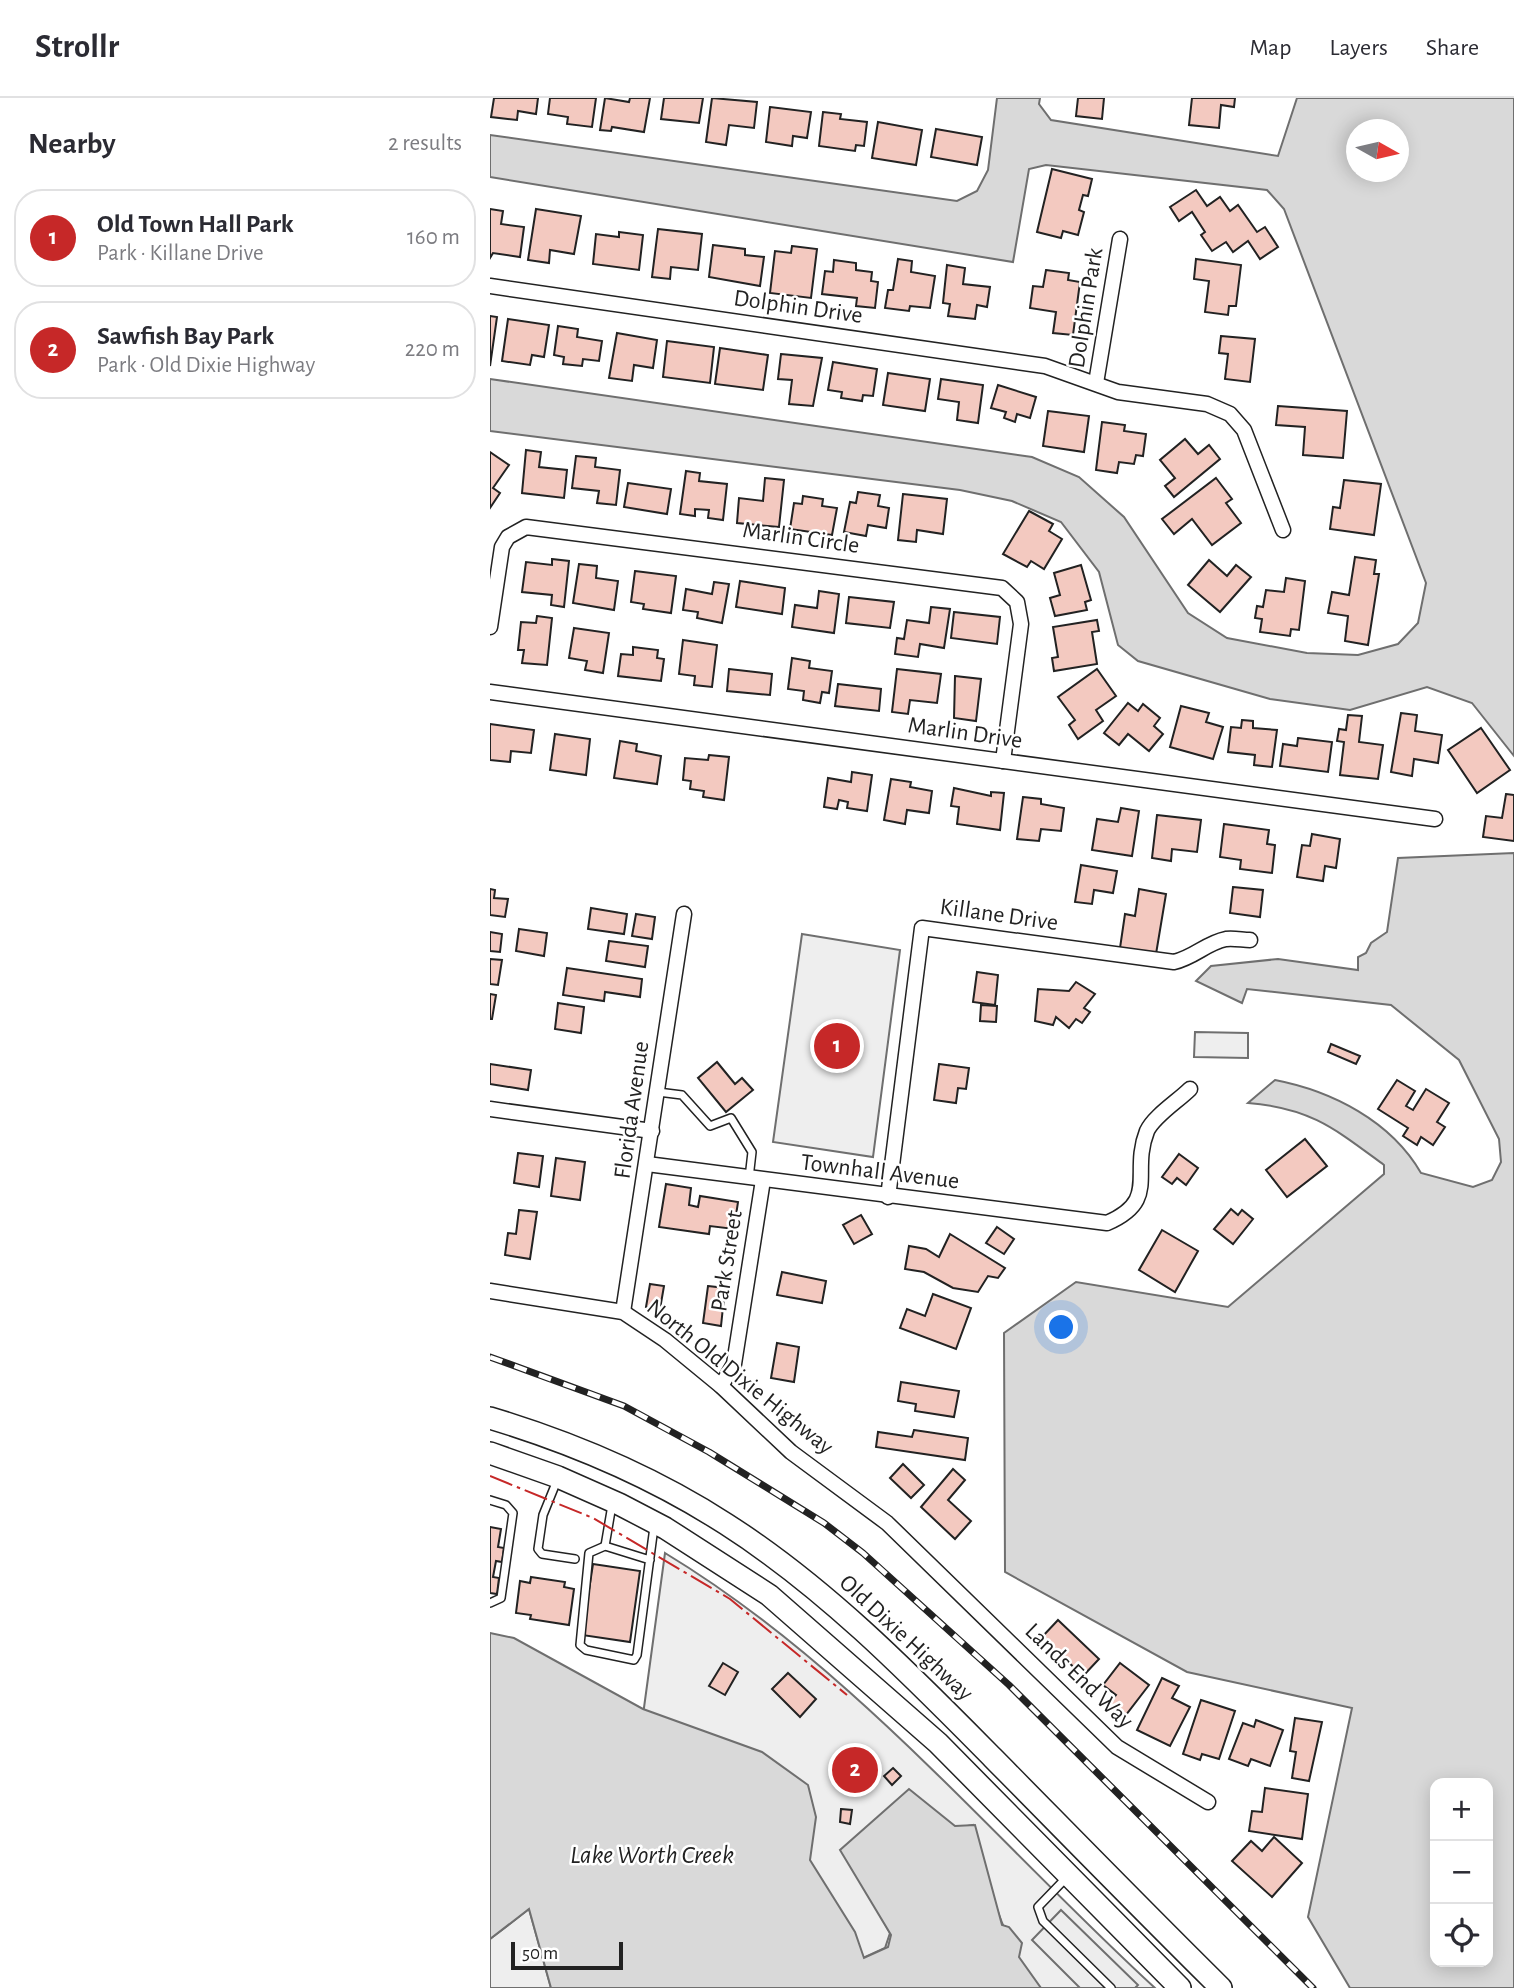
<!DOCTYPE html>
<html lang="en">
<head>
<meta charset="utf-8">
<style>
  :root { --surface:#fff; --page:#f7f7f7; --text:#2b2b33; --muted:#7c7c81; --line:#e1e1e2; --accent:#c62828 }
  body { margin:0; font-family:"Alegreya Sans",sans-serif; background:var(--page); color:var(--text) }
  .controls { position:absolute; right:21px; bottom:21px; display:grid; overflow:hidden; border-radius:14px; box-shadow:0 4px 18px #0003 }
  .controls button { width:63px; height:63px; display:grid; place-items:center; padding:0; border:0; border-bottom:2px solid var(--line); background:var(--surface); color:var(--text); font:35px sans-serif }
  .compass { position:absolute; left:856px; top:21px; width:63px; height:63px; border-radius:50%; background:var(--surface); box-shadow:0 4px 18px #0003; rotate:98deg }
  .scale { position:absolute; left:21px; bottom:18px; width:112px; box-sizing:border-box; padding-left:7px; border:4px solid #222; border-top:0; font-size:19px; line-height:24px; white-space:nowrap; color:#222; -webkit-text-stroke:5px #fff; paint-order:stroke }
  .you { position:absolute; left:572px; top:1230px; width:24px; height:24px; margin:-18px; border:5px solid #fff; border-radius:50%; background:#1a73e8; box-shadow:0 0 0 10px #1a73e833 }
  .badge { display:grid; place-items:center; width:46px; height:46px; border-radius:50%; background:var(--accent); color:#fff; font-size:23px; font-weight:700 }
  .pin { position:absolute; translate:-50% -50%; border:4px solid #fff; box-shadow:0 2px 7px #0006 }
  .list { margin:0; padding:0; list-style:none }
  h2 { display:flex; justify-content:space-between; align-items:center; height:91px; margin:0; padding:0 28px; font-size:30px }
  h2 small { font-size:23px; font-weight:400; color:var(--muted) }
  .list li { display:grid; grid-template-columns:46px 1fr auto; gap:21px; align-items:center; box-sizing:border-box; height:98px; margin:0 14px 14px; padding:0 14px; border:2px solid var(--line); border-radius:28px }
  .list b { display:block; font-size:26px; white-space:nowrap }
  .list p { margin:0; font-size:23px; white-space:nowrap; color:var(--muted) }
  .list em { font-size:23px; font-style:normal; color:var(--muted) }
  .icon { flex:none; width:38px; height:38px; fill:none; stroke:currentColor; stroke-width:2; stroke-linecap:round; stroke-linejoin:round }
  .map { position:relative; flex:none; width:1024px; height:1890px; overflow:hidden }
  header { display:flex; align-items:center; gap:42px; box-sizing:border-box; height:98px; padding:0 35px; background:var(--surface); border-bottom:2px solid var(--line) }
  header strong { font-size:33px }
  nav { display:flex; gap:38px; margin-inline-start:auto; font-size:24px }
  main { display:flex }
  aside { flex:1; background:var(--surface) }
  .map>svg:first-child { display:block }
</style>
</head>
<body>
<header>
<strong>Strollr</strong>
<nav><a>Map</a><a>Layers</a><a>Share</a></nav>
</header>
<main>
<aside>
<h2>Nearby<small>2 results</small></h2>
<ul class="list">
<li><span class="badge">1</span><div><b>Old Town Hall Park</b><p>Park · Killane Drive</p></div><em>160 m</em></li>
<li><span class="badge">2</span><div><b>Sawfish Bay Park</b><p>Park · Old Dixie Highway</p></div><em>220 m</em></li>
</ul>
</aside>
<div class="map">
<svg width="1024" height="1890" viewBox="0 0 1024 1890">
  <rect width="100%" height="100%" fill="#fff"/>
  <g fill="#eee" stroke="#6f6f6f" stroke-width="2">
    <path d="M312,836L410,852L383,1059L283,1044Z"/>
    <path d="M705,934L758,935V960L704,959Z"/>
    <path d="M175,1455C362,1568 505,1743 665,1890H548C508,1835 501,1791 483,1727L354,1752L400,1835L395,1850L373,1860L351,1814L153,1617Z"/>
    <path d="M39,1811L61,1890H0V1841Z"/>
  </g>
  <path fill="#ededed" stroke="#6f6f6f" stroke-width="2" d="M571,1812L648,1887L645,1890H590L542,1842Z"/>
  <g fill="#d9d9d9" stroke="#6f6f6f" stroke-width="2" fill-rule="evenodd">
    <path d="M507,0H550L549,6L561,22L788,58L807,0H1024V658L982,605L937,589L860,612L780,601L648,563L628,547L609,474L571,424L522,403L470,392L0,333V281L542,359L589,379L634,419L698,515L737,540L817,555L868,557L908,546L928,525L936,485L794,111L777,92L556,67L539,71L523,164L0,79V37L467,103L487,93L498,72ZM866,32H908V74H866Z"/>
    <path d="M1024,755V1890H860L818,1819L862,1610L697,1574L515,1474L514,1235L586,1184L738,1209L894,1076V1067C845,1031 821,1010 758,1005L785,982C842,993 901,1023 931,1075L983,1089L1002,1082L1011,1064L1009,1041L969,962L901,907L757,891L752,905L706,883L721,868L788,861L868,872V859L876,855L881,845L897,834L908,760ZM998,1685V1864H945V1685Z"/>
    <path d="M0,1535L24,1540L153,1611L272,1654L318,1687L326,1719L320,1762L365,1834L374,1860L398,1849L401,1837L350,1752L419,1691L465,1728L485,1727L512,1827L519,1829L532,1845L529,1859L551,1890H61L39,1811L0,1841Z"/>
  </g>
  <g fill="#f3c9c0" stroke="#222" stroke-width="2">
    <path d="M4,0H48L46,16L28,13L27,22L1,19Z"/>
    <path d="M60,0H106L102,29L77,26L78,19L58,16Z"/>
    <path d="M115,0L139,4L140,0H160L154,34L122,29L121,33L110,32Z"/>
    <path d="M174,0H213L209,25L171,21Z"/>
    <path d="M222,0L267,4L264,30L239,27L236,47L216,44Z"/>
    <path d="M588,0H614L612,21L586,18Z"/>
    <path d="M702,0H745L744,9L731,7L729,30L699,27Z"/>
    <path d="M280,9L321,14L317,40L303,38L302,48L276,44Z"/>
    <path d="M333,14L351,16L350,21L377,24L374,48L366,47L365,53L329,48Z"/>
    <path d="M388,24L432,32L426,67L382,60Z"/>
    <path d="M446,31L492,39L487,67L441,59Z"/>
    <path d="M562,71L602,81L598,98L593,97L589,112L594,114L588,137L573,133L571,140L547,134Z"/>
    <path d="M706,92L717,108L730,99L740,113L748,107L767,134L775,129L788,149L770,161L758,143L743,154L736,144L722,153L711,137L715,134L702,114L689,123L680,109Z"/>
    <path d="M0,111L13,113L11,126L34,129L30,159L3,155L0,160Z"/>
    <path d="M46,111L91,118L84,156L60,152L59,165L38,162Z"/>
    <path d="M168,131L212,136L208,172L181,169L180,181L162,179Z"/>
    <path d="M129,134L153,137L149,172L103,166L106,136L129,139Z"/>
    <path d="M223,147L255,151V157L274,159L270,188L219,179Z"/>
    <path d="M302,148L327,151L321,200L280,195L285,153L301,155Z"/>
    <path d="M408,161L422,163L421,174L445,178L440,210L420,208L419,213L395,210L398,192H403Z"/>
    <path d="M706,161L751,167L746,208H739L738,217L715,214L719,183L704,181Z"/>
    <path d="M344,162L366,165V172L382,174L381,183L388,184L385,210L366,208L367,200L332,196L335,173L343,174Z"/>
    <path d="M457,167L475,170L473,186L500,189L497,209L487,207L485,221L458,218L460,206L453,205Z"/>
    <path d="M556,172L579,175L578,182L590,184L583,237L563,235L566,214L540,210L543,188L553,189Z"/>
    <path d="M0,218L7,219L0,268Z"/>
    <path d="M18,221L59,227L54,259L42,257L40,267L12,263Z"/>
    <path d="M68,228L88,231L87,239L112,243L109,263L93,261L92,268L73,266L74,259L64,257Z"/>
    <path d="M127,235L167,242L163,270L144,267L142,283L119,280Z"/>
    <path d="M731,238L765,241L760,284L735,281L738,256L729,255Z"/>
    <path d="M177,243L224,249L220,285L173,279Z"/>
    <path d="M230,250L278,257L273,292L225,286Z"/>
    <path d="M291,256L332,260L323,308L299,306L302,282L288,281Z"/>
    <path d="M343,264L387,271L383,298L373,297L372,303L351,300L352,294L338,292Z"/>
    <path d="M398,275L440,281L435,313L393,307Z"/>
    <path d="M451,281L493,287L488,325L467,322L469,304L448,301Z"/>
    <path d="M508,287L546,299L540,320L527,316L525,324L514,320L516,314L501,310Z"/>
    <path d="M788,308L857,313L853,360L813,357L815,329L786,327Z"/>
    <path d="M558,313L599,318L594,354L553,348Z"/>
    <path d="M612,324L635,327L634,333L656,336L653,358L646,357L644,366L629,364L627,375L606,372Z"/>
    <path d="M695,341L708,356L719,347L730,361L684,399L675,388L685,380L670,362Z"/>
    <path d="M36,352L51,354L49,369L77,372L74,400L32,395Z"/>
    <path d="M0,354L19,367L3,390L10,395L0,410Z"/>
    <path d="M86,358L106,360L105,369L130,372L126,407L107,405L109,393L82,390Z"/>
    <path d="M196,373L210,375L209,383L237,386L233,422L218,420L219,412L205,411V418L190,416Z"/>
    <path d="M275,380L294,382L289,429L247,425L249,400L273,403Z"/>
    <path d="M726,380L742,401L736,405L751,425L722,447L702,421L684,436L672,421Z"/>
    <path d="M854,382L891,386L884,437L840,431L843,409L850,410Z"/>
    <path d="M138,385L181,391L177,416L134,409Z"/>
    <path d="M368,394L390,397L388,408L399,410L396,430L378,427L376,438L354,434L360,404L366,405Z"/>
    <path d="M413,396L457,401L453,436L427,432L426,444L408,442Z"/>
    <path d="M313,398L333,401L332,408L347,410L342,437L300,431L304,405L312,406Z"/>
    <path d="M539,413L563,426L559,433L572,441L554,471L541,463L537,469L513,456Z"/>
    <path d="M865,459L886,462L884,476H889L878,547L855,543L858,518L838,515L842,494L859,497Z"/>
    <path d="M62,461L79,463L74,509L61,507L62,497L32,494L36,464L62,467Z"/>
    <path d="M719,462L737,478L746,467L761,479L730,514L698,487Z"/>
    <path d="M89,466L107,468L106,480L128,483L124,512L83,505Z"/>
    <path d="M591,467L601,502L595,504L597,512L565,518L560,500L570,497L564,475Z"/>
    <path d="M145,473L186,478L181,515L153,511L154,506L141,504Z"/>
    <path d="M796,480L815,483L809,532L801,531L800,538L770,534L772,521L765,520L767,508L773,509L776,492L794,494Z"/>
    <path d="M250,483L295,490L292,516L246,509Z"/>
    <path d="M224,484L239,486L232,525L207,520L208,514L193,512L196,491L222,496Z"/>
    <path d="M329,493L349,496L344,535L302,529L305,507L327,510Z"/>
    <path d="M359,499L404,504L400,530L356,525Z"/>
    <path d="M441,509L460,511L454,550L430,546L428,559L405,556L407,540L414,541L417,522L439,525Z"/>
    <path d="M464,514L510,519L507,546L461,540Z"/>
    <path d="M47,518L62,520L57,567L32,565L34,552H28L31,524L46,525Z"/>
    <path d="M607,522L609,533L602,534L607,566L564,573L562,560L568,559L563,529Z"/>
    <path d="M84,530L119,535L113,575L95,572L97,563L79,560Z"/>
    <path d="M193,542L227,547L222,589L204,587L205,578L189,576Z"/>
    <path d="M143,549L168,552L167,560L174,561L171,583L128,578L131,556L143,557Z"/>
    <path d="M302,560L320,563L319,570L342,573L339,595L332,594L330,605L313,602L314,593L298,591Z"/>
    <path d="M239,571L282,576L280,597L237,593Z"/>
    <path d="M407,571L451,576L447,605L420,602L418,616L402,614Z"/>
    <path d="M607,571L626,598L606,612L613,623L588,641L579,627L585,622L568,599Z"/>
    <path d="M465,578L491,581L486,623L464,620Z"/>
    <path d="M348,586L391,591L389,613L345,608Z"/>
    <path d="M638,605L648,613L653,606L670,620L664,628L673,636L659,653L638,636L629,647L614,635Z"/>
    <path d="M691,608L719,615L716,624L733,629L723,661L680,649Z"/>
    <path d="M911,615L927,617L925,633L952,637L948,665L924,661L922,678L901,674Z"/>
    <path d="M858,617L872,618L869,644L893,647L888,681L850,677L854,644L847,643L849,631L856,632Z"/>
    <path d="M752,622L763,623V630L787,632L782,669L764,667L765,657L738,654L741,629L751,630Z"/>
    <path d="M0,626L44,632L41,655L21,653L20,664L0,662Z"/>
    <path d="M991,630L1020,672L987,695L958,652Z"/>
    <path d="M65,636L100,641L96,677L60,672Z"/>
    <path d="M808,640L842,644L838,674L790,668L793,646L807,648Z"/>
    <path d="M130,643L147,646L146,653L171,658L167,686L124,680Z"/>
    <path d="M219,657L239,659L234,702L213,699L214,693L200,691L201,683L193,682L195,660L218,662Z"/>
    <path d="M362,674L382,677L377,713L357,710L358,704L349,702L347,711L334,709L338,680L361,684Z"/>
    <path d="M401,681L421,684L420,689L442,693L439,715L417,712L415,726L394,722Z"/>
    <path d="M464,690L501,698V694L514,695L510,732L467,726L469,709L461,708Z"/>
    <path d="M1016,696L1024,697V743L993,739L996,718L1012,720Z"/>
    <path d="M533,699L551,701V706L574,710L571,733L551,731L549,743L527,741Z"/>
    <path d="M631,710L649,713L642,758L602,752L607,721L628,724Z"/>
    <path d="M667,717L711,722L707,754L682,751L681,763L662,760Z"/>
    <path d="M734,726L779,732L777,746L785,747L782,775L750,771L751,762L730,759Z"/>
    <path d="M822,736L850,741L846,770L835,768L833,783L807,779L812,747L820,748Z"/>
    <path d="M591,767L627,773L623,795L604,792L602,806L585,804Z"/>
    <path d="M743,789L773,792L770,819L740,815Z"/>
    <path d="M0,791L5,792L4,800L18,801L15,819L0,817Z"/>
    <path d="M649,791L676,796L666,856L630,850L635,816L645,818Z"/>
    <path d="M101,810L137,816L134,836L98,831Z"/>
    <path d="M146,816L165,819L162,841L142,838Z"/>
    <path d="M29,831L57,835L54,858L26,853Z"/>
    <path d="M0,834L12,836L10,854L0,853Z"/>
    <path d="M119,843L158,848L155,869L116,863Z"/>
    <path d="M0,861L12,862L8,887L0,886Z"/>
    <path d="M77,870L152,881L150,899L115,894L114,903L73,897Z"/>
    <path d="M487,874L508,877L505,907L483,904Z"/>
    <path d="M586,884L605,896L594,910L600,914L592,925L586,921L579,930L566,919L563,927L545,923L548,891L579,893Z"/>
    <path d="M0,896L6,897L2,921H0Z"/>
    <path d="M68,905L94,909L91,935L65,931Z"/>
    <path d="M491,907L507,908L506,924L490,923Z"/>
    <path d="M841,946L870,958L866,966L838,954Z"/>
    <path d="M227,964L245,986L252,980L263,992L236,1014L208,980Z"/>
    <path d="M0,966L41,972L38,992L0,986Z"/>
    <path d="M449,966L479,970L476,991L468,990L466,1005L444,1002Z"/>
    <path d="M907,982L925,993L916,1008L923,1012L936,991L959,1005L947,1024L955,1029L943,1047L931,1039L927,1047L913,1038L918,1030L888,1011Z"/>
    <path d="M815,1041L837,1068L797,1099L776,1072Z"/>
    <path d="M28,1055L53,1058L49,1089L24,1085Z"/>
    <path d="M689,1056L708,1070L696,1087L687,1080L682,1086L672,1079Z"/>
    <path d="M66,1060L95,1064L90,1102L61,1098Z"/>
    <path d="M176,1086L201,1090L199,1107L208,1109L210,1098L248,1104L244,1131L220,1128L219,1136L169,1129Z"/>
    <path d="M741,1111L748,1117L752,1112L763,1121L743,1146L724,1131Z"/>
    <path d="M29,1112L47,1114L40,1161L15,1157L18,1135L26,1136Z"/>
    <path d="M371,1117L382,1136L364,1146L353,1127Z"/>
    <path d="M507,1129L524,1141L514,1156L496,1145Z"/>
    <path d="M672,1132L708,1153L685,1194L649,1172Z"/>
    <path d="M460,1136L515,1170L508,1180L498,1178L488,1194L463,1190L434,1174L415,1171L419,1148L436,1151L449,1159Z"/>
    <path d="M292,1174L336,1183L332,1205L287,1197Z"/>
    <path d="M160,1186L174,1188L170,1211L156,1209Z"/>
    <path d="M218,1188L235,1190L231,1228L213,1225Z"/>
    <path d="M443,1196L481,1210L466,1251L410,1230L417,1211L435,1218Z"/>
    <path d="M287,1245L309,1249L304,1284L281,1280Z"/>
    <path d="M411,1284L469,1293L464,1319L425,1313L426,1306L408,1303Z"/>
    <path d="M424,1332L478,1340L475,1362L386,1349L388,1334L422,1339Z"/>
    <path d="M413,1366L434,1387L421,1400L400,1380Z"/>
    <path d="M463,1371L475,1382L458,1402L481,1423L465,1441L431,1409Z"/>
    <path d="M0,1429L11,1431L8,1449L14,1450L12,1464L6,1463L3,1479L9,1480L7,1496L0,1495Z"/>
    <path d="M103,1466L150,1473L140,1544L92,1537Z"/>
    <path d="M41,1479L75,1484L74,1489L84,1491L79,1527L40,1521L41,1517L26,1515L30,1483L40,1485Z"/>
    <path d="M568,1522L609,1561L593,1578L552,1539Z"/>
    <path d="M233,1565L248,1574L235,1597L219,1588Z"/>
    <path d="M630,1565L659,1587L632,1622L616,1610L626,1597L613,1587Z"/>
    <path d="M298,1575L326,1601L310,1619L282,1591Z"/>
    <path d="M672,1580L689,1588L682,1600L700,1609L680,1648L647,1632Z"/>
    <path d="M711,1602L745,1613L729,1661L712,1656L710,1662L693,1656Z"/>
    <path d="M805,1620L832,1624L819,1683L802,1680L806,1654L800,1653Z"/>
    <path d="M766,1622L793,1632L780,1668L761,1661L758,1668L739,1661L753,1625L764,1629Z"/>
    <path d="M403,1670L411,1678L402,1687L394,1678Z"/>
    <path d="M775,1690L818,1696L812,1741L759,1733L762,1713L772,1714Z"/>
    <path d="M351,1711L362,1712L360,1726L350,1724Z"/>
    <path d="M784,1739L812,1765L782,1799L742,1763L761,1743L772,1753Z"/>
  </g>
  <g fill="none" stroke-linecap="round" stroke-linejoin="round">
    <g stroke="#222" stroke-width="10">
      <g id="lane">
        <path d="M168,994L192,997L220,1028L241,1020L262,1054L259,1080"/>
        <path d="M68,1380L53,1417L48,1451L52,1456L85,1461"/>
        <path d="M0,1402L16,1407L23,1415L11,1500L0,1505"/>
        <path d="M115,1448L122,1407"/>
        <path d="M160,1462L115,1448L99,1455L90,1547L96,1552L144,1562L147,1557L164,1429"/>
        <path d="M576,1780L548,1809L553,1823L621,1890"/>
      </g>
    </g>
    <g stroke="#222" stroke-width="17">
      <g id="street">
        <path d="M0,188L555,268L628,294L717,306L740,316L754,332L793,432"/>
        <path d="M606,285L630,141"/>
        <path d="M0,529L12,449L18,439L36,429L512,490L527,504L531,526L513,663"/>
        <path d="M0,594L945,721"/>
        <path d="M0,1011L162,1033"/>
        <path d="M157,1066L617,1125C670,1102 640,1076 657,1033C664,1018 688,1003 700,991"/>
        <path d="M398,1099L432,830L684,864C705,859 716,845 736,841C744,840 753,842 760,842"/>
        <path d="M0,1193L133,1214L175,1242L231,1288L301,1354L397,1425L627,1649L718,1704"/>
        <path d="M133,1214L194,816"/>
        <path d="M231,1288L244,1266L273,1082"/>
      </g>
    </g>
    <g stroke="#222" stroke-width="24">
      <g id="primary">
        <path d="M0,1320C83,1345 163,1379 236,1426C336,1490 420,1576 503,1660C579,1737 654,1814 731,1890"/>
        <path d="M0,1355L68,1379L129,1406L175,1430L279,1497L448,1645L690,1890"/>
      </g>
    </g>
    <use href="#lane" stroke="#fff" stroke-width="7"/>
    <use href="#street" stroke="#fff" stroke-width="14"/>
    <use href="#primary" stroke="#fff" stroke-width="21"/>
    <g stroke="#222" stroke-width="7">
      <path id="rail" d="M0,1259L134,1308L219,1354L334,1425L373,1455L519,1587L823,1890"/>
    </g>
    <use href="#rail" stroke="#fff" stroke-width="4.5" stroke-dasharray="13" stroke-linecap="butt"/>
    <path stroke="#c62828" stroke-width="2" stroke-dasharray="24 5 3.5 5" stroke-linecap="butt" d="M0,1378L103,1420L240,1501L357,1597"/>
  </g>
  <g text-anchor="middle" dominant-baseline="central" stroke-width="5" stroke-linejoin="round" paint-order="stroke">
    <g font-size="24" fill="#222" stroke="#fff">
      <text transform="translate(308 209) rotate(8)">Dolphin Drive</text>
      <text transform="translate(596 210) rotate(-81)">Dolphin Park</text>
      <text transform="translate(311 440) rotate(8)">Marlin Circle</text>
      <text transform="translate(475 635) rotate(8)">Marlin Drive</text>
      <text transform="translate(509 817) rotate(8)">Killane Drive</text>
      <text transform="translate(142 1012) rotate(-82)">Florida Avenue</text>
      <text transform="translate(390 1074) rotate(7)">Townhall Avenue</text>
      <text transform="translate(237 1163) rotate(-81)">Park Street</text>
      <text transform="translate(250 1279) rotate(39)">North Old Dixie Highway</text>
      <text transform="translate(416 1540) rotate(43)">Old Dixie Highway</text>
      <text transform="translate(589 1578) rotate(44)">Lands End Way</text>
    </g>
    <g font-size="26" font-style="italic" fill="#222" stroke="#fff">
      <text x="162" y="1757">Lake Worth Creek</text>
    </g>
  </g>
</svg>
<div class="controls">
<button>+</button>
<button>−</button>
<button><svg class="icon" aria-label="locate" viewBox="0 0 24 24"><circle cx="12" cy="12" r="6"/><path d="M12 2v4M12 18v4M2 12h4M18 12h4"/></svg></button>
</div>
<svg class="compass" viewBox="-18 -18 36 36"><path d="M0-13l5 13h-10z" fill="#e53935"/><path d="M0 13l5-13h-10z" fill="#7c7c81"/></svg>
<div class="scale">50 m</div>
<div class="you"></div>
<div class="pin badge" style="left:347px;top:948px">1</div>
<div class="pin badge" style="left:365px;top:1672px">2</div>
</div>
</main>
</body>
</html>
